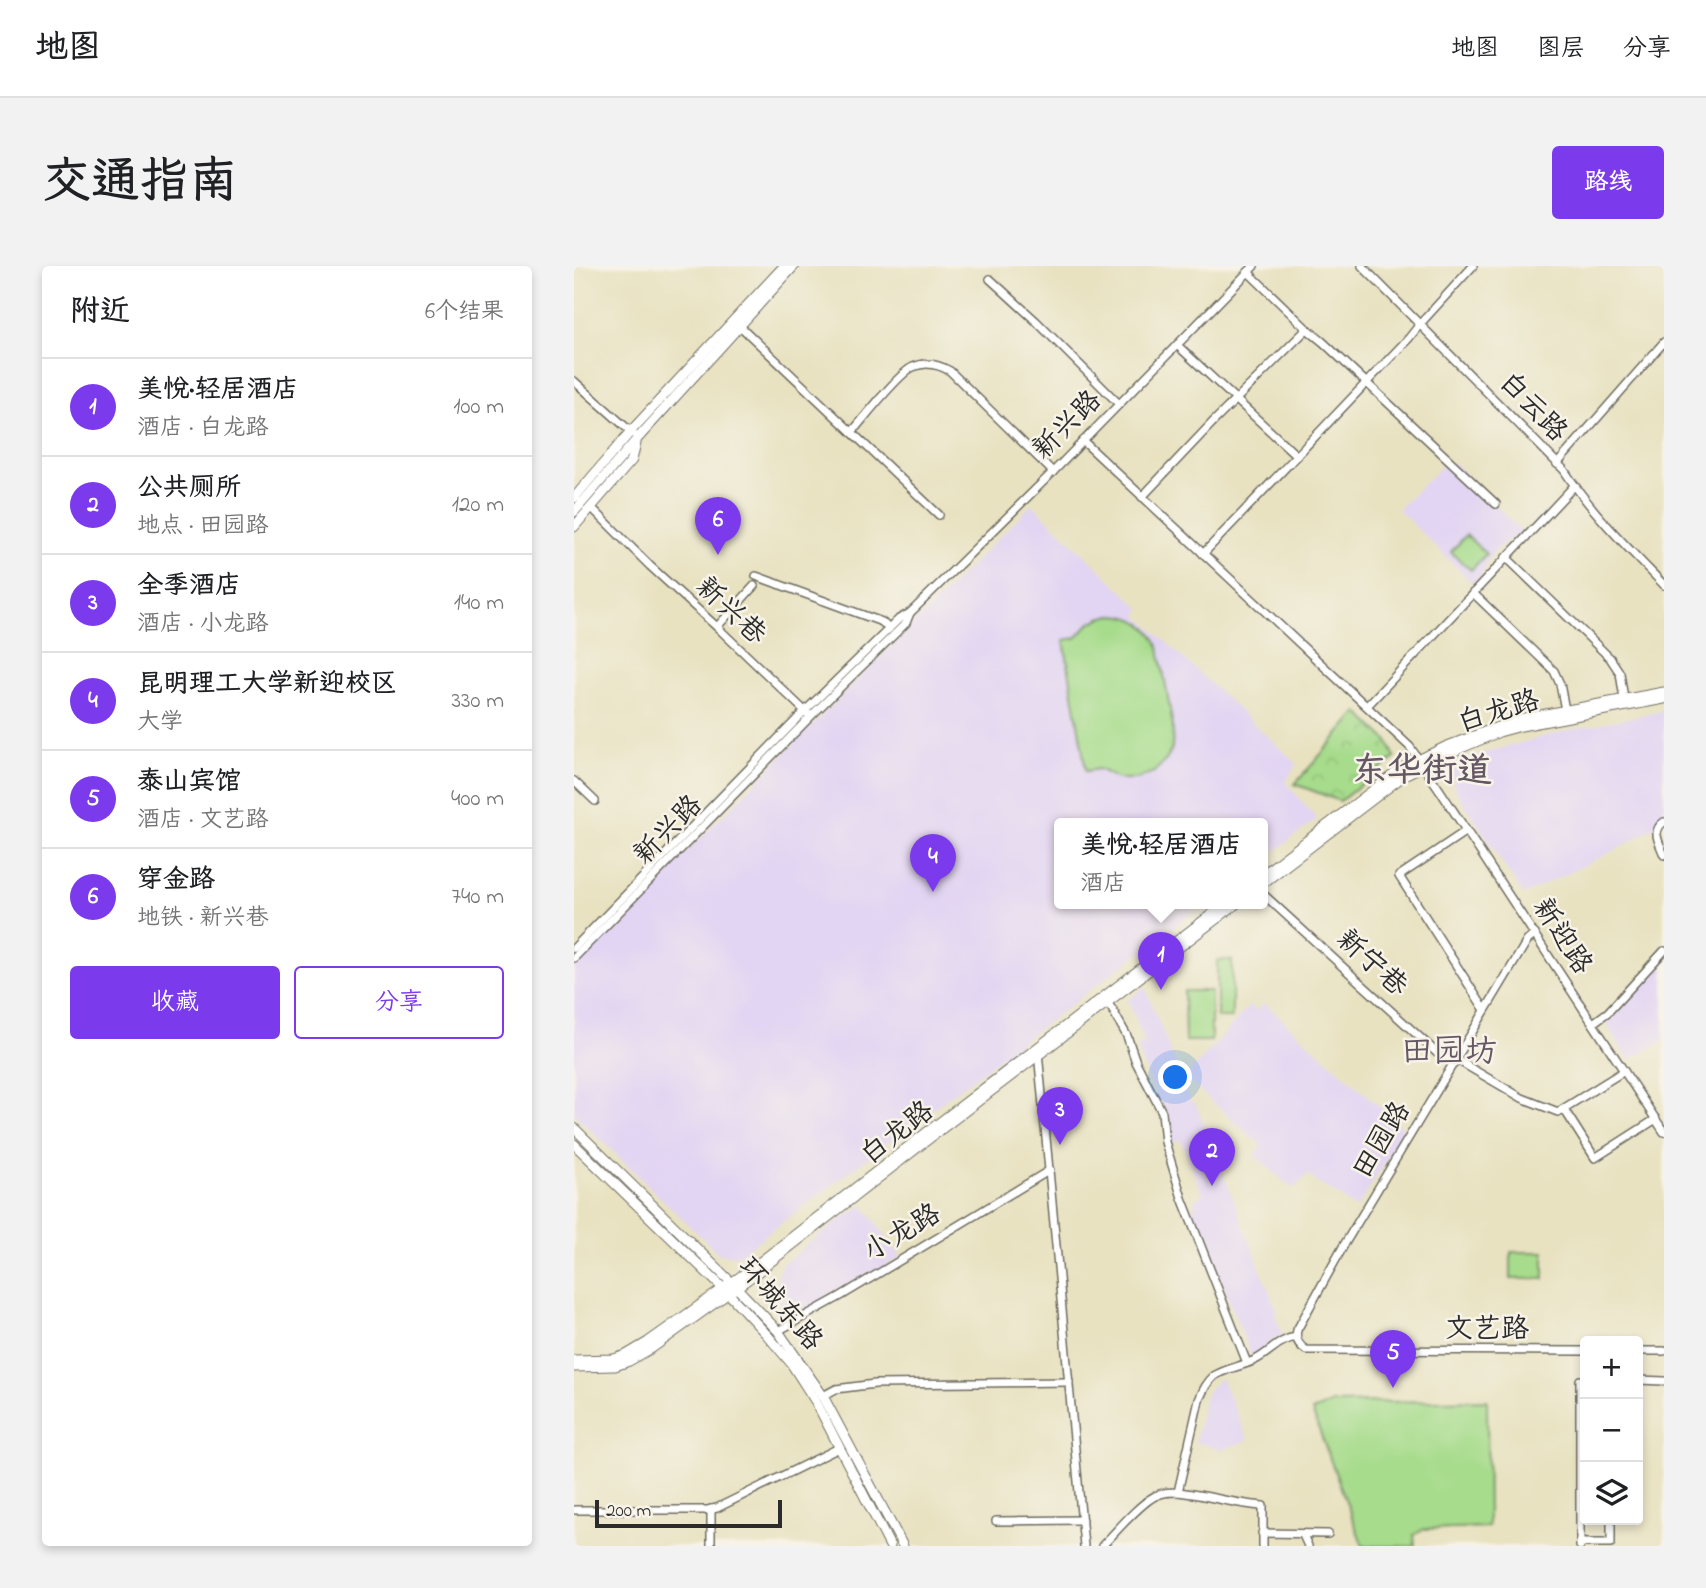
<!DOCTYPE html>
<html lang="zh">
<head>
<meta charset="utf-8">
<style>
  :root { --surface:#fff; --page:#f2f2f2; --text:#202124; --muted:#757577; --line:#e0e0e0; --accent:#7c3aed }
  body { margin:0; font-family:"Indie Flower","LXGW WenKai TC",sans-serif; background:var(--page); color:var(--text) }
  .controls { position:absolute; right:21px; bottom:21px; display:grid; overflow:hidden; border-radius:7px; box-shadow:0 4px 10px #0003 }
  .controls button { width:63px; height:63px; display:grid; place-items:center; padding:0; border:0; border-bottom:2px solid var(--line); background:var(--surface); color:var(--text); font:35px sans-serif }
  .scale { position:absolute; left:21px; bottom:18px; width:187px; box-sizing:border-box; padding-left:7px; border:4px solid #2b2b2b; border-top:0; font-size:19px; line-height:24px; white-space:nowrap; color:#2b2b2b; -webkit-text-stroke:5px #f7f3e8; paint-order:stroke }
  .you { position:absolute; left:602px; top:812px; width:24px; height:24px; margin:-18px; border:5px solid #fff; border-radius:50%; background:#1a73e8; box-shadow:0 0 0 10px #1a73e833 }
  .badge { display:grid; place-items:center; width:46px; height:46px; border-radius:50%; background:var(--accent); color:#fff; font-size:23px; font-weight:700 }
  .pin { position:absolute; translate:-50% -58px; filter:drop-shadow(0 2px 4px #0008) }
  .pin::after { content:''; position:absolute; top:37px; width:24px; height:21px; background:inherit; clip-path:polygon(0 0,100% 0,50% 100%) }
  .popup { position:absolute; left:480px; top:552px; width:214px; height:91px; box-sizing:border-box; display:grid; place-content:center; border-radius:7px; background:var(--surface); filter:drop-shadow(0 2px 5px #0005); font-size:23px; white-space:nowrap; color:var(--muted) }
  .popup b { font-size:26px; color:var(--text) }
  .popup::after { content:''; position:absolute; left:50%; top:100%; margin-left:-14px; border:14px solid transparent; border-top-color:var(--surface) }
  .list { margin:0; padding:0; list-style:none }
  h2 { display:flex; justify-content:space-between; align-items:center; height:91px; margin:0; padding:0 28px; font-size:30px }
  h2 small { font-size:23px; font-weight:400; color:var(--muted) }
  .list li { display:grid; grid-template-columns:46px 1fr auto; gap:21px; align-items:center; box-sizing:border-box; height:98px; padding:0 28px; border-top:2px solid var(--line) }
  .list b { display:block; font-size:26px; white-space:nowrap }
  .list p { margin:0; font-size:23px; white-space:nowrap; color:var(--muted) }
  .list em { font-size:23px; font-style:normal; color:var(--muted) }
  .actions { display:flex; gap:14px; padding:21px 28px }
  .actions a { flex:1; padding:16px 0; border:2px solid var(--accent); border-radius:7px; text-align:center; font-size:24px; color:var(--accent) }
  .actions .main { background:var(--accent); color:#fff }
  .icon { flex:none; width:38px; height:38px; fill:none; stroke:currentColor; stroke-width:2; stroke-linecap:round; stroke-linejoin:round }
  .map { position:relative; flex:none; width:1090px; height:1280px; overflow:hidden; border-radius:7px }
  header { display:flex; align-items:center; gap:42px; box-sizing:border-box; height:98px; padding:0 35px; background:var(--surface); border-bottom:2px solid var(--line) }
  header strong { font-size:33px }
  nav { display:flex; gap:38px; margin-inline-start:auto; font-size:24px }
  .intro { display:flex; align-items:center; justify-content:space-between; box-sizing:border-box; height:168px; padding:0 42px }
  h1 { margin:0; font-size:49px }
  .button { padding:18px 32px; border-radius:7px; background:var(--accent); color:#fff; font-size:24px; font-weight:700 }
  main { display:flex; gap:42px; padding:0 42px }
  aside { flex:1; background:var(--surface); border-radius:7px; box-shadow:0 4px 10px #0003 }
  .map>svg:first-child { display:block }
</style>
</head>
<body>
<header>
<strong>地图</strong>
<nav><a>地图</a><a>图层</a><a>分享</a></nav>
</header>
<div class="intro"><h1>交通指南</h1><a class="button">路线</a></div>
<main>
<aside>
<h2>附近<small>6个结果</small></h2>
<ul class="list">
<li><span class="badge">1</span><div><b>美悦·轻居酒店</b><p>酒店 · 白龙路</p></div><em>100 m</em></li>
<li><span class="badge">2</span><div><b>公共厕所</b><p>地点 · 田园路</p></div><em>120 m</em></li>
<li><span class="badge">3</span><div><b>全季酒店</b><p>酒店 · 小龙路</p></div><em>140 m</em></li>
<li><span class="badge">4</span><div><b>昆明理工大学新迎校区</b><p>大学</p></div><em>330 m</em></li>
<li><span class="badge">5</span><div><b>泰山宾馆</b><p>酒店 · 文艺路</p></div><em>400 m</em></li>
<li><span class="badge">6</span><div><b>穿金路</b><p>地铁 · 新兴巷</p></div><em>740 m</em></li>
</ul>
<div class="actions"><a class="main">收藏</a><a>分享</a></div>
</aside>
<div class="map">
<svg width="1090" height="1280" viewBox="0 0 1090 1280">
  <defs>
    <pattern id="park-crowns" width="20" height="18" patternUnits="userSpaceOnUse" patternTransform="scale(1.75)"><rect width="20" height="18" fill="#a7dc8c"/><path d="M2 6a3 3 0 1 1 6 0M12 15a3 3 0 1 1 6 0" fill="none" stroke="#90bd79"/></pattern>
  </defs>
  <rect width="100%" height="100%" fill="#f7f3e8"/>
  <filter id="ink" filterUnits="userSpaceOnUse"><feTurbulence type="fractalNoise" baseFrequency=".0143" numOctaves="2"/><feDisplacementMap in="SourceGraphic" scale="14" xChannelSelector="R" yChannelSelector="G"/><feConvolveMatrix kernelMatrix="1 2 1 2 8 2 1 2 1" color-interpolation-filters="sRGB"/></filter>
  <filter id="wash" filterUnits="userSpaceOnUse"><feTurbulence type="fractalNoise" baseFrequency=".00686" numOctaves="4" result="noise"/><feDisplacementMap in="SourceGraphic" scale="28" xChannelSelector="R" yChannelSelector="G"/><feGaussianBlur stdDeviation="1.57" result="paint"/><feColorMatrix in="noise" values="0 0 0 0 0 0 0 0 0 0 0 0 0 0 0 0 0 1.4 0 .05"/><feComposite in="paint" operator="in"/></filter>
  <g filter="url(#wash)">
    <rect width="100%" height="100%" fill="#e8e2c1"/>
    <g fill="#e2d4f3">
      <path d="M870,198H881L948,266L946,270L933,275L921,284L913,295L908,309L899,318L824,243Z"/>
      <path d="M458,238L567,343L563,349L723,498L711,516L743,553L689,594L688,558H486V638H630L165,989L145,988L0,848V699Z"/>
      <path d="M1090,445V554L1049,580L949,629L882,525L874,500L891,492L994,464Z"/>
      <path d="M1090,689V774L1055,794L1032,757Z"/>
      <path d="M571,721L617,837L621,836L703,1045L701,1049L709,1069L694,1077L695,1081L678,1092L618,942L621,940L619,934L629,929L607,874L596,877L595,862L562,781L571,776L554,734Z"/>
      <path d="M690,737L832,864L782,943L764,929L744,917L734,908L719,923L680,889L688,880L611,812L676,739L683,745Z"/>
      <path d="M289,939L327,991L217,1055L200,1025L207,999L261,957Z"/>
      <path d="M647,1112L674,1174L647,1184L621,1176L631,1130L636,1122Z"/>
    </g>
    <g fill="#a7dc8c" stroke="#69845c" stroke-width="2">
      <path d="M892,269L912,288L897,304L877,286Z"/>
      <path d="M538,349C561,349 578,361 585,382L599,460L598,482L593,493L580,506L563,513H544L525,503L512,505L490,374L502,372L515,358L526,352Z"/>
      <rect x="643" y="694" width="15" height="58"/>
      <path d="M610,725H637V775H611Z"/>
      <rect x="937" y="986" width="33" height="27"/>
      <path d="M913,1134L914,1261L850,1263L840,1269L841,1280H789L738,1145L758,1137Z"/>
    </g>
    <path fill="url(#park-crowns)" stroke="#69845c" stroke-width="2" d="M784,446L814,475L821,492L766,535L721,518Z"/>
  </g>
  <g filter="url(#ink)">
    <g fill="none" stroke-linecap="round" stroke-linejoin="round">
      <g stroke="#6d6b60" stroke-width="10">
        <g id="minor">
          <path d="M788,0L990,204C1018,247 1054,282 1090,319"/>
          <path d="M674,6L733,63L749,76L922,238"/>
          <path d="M416,13L462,55L545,138"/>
          <path d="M166,60L365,249"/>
          <path d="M603,79L723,190"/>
          <path d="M0,115L64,172"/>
          <path d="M278,166C290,152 325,107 339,101C352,95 364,98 376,105L479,206"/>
          <path d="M509,175L836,481L865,523L1090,866"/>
          <path d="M983,198L1090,76"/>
          <path d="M568,231L640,155L733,63"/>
          <path d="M18,242L76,300L143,361L234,448"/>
          <path d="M629,288L835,72L846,58L899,0"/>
          <path d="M932,291L1036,392L1046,407L1050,433"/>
          <path d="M182,310L308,356L315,363"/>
          <path d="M899,327L980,405L986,418L991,444"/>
          <path d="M143,361L180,320"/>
          <path d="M793,440L1000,220"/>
          <path d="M0,515L21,535"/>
          <path d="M1090,556C1077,565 1085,576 1090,589"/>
          <path d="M892,565L825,610L911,744"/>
          <path d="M688,627L863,787L880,798"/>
          <path d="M961,668L953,675L770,979L723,1064C721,1073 724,1079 732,1084L1011,1085"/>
          <path d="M0,682L231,445L325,353L336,347L479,206L680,0"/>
          <path d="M0,692L237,450L332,357L336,347"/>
          <path d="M534,738L538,743L553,770L562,796L588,846L591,876L608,932L673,1097"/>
          <path d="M1019,757L1034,746L1090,685"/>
          <path d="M464,786L510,1280"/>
          <path d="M883,794L948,832L984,846L1050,805"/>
          <path d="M990,843L1021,892L1082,853"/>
          <path d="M204,1065L267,1030L476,904"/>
          <path d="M1064,1085H1090"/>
          <path d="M1064,1114L1090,1115"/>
          <path d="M249,1130L262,1123L301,1118L495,1116"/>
          <path d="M604,1226C633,1229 660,1238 689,1240V1280"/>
          <path d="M0,1244H134L143,1242L265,1182"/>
          <path d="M422,1255L508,1254"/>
          <path d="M688,1267L754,1268"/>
          <path d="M729,1269L734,1280"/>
          <path d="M1006,1277H1037V1254"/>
          <path d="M137,1280V1243"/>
          <path d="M528,1280C542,1266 564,1239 581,1230C589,1226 596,1226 604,1226L625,1134C629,1125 632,1117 640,1110C652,1102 670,1100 683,1093C696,1086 706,1073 722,1071"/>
          <path d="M1006,1280V1114H1011"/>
        </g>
      </g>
      <g stroke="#6d6b60" stroke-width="11">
        <g id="major">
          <path d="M0,232L57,165L210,0"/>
          <path d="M0,246L64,172L220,0"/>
          <path d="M0,261L58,194L62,177"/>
          <path d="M688,609L828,502L871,481L945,453L1090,426"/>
          <path d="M688,618L832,508L873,488L925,466L947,460L1090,433"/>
          <path d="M0,862L163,1022L204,1065L249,1130L329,1280"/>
          <path d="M0,878L155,1028L194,1070L217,1097L242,1136L316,1280"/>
          <path d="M0,1094L40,1093L52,1089L74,1076L177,1003L357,863L651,638"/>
          <path d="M0,1101L41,1100L55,1095L78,1082L181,1008L361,868L662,638"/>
        </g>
      </g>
      <use href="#minor" stroke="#fff" stroke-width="7"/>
      <use href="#major" stroke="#fff" stroke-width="9"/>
    </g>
  </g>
  <g text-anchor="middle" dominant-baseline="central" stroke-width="5" stroke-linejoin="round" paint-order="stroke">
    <g font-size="28" fill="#2b2b2b" stroke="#f7f3e8">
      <text transform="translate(958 142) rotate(46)">白云路</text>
      <text transform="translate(494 160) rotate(-45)">新兴路</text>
      <text transform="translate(156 346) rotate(43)">新兴巷</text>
      <text transform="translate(925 447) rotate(-17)">白龙路</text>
      <text transform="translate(95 565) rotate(-46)">新兴路</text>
      <text transform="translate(987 671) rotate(57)">新迎路</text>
      <text transform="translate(797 698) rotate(42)">新宁巷</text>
      <text transform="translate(324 868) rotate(-38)">白龙路</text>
      <text transform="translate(809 875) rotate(-59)">田园路</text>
      <text transform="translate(329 968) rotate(-31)">小龙路</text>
      <text transform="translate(205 1039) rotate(49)">环城东路</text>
      <text x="913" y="1064">文艺路</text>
    </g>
    <g font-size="32" fill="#655764" stroke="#f7f3e8">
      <text x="875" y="787">田园坊</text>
    </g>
    <g font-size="35" font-weight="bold" fill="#655764" stroke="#f7f3e8">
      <text x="848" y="506">东华街道</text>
    </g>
  </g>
</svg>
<div class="controls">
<button>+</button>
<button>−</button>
<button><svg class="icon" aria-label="layers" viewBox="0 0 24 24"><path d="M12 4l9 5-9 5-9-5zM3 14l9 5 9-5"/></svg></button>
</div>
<div class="scale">200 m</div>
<div class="you"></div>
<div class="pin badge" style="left:587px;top:724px">1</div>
<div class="popup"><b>美悦·轻居酒店</b>酒店</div>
<div class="pin badge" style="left:638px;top:920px">2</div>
<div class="pin badge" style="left:486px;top:879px">3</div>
<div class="pin badge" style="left:359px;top:626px">4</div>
<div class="pin badge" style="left:819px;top:1122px">5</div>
<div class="pin badge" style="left:144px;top:289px">6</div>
</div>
</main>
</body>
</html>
